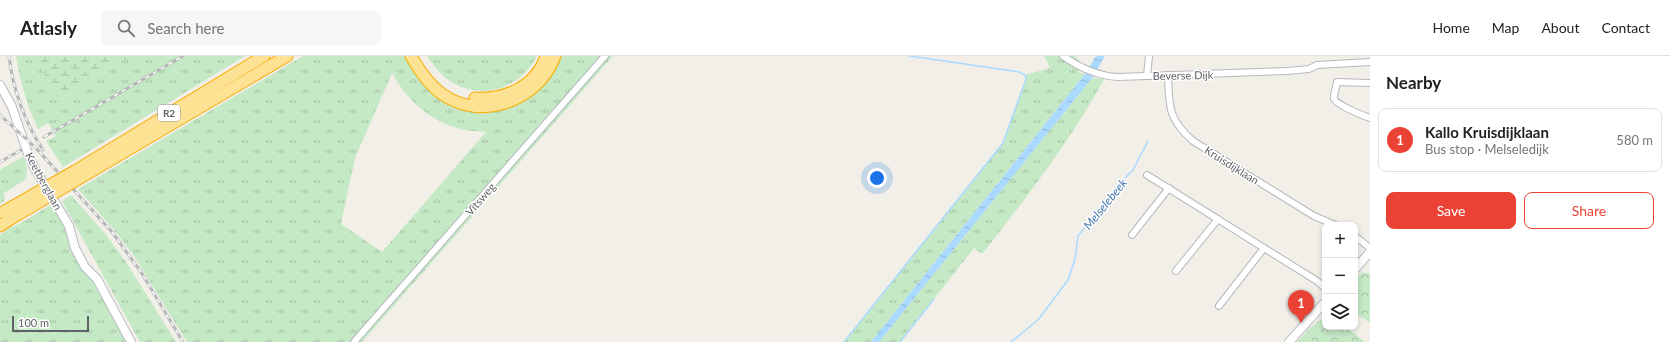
<!DOCTYPE html>
<html lang="en">
<head>
<meta charset="utf-8">
<style>
  :root { --surface:#fff; --page:#f6f6f6; --text:#222; --muted:#767676; --line:#e0e0e0; --accent:#ea4335 }
  body { margin:0; font-family:Lato,sans-serif; background:var(--page); color:var(--text) }
  .controls { position:absolute; right:12px; bottom:12px; display:grid; overflow:hidden; border-radius:8px; box-shadow:0 2px 6px #0003 }
  .controls button { width:36px; height:36px; display:grid; place-items:center; padding:0; border:0; border-bottom:1px solid var(--line); background:var(--surface); color:var(--text); font:20px sans-serif }
  .scale { position:absolute; left:12px; bottom:10px; width:77px; box-sizing:border-box; padding-left:4px; border:2px solid #5f6368; border-top:0; font-size:11px; line-height:14px; white-space:nowrap; color:#5f6368; -webkit-text-stroke:3px #fff; paint-order:stroke }
  .you { position:absolute; left:877px; top:122px; width:14px; height:14px; margin:-10px; border:3px solid #fff; border-radius:50%; background:#1a73e8; box-shadow:0 0 0 6px #1a73e833 }
  .badge { display:grid; place-items:center; width:26px; height:26px; border-radius:50%; background:var(--accent); color:#fff; font-size:13px; font-weight:700 }
  .pin { position:absolute; translate:-50% -33px; filter:drop-shadow(0 1px 2px #0008) }
  .pin::after { content:''; position:absolute; top:21px; width:14px; height:12px; background:inherit; clip-path:polygon(0 0,100% 0,50% 100%) }
  .list { margin:0; padding:0; list-style:none }
  h2 { display:flex; justify-content:space-between; align-items:center; height:52px; margin:0; padding:0 16px; font-size:17px }
  h2 small { font-size:13px; font-weight:400; color:var(--muted) }
  .list li { display:grid; grid-template-columns:26px 1fr auto; gap:12px; align-items:center; box-sizing:border-box; height:64px; margin:0 8px 8px; padding:0 8px; border:1px solid var(--line); border-radius:8px }
  .list b { display:block; font-size:15px; white-space:nowrap }
  .list p { margin:0; font-size:13px; white-space:nowrap; color:var(--muted) }
  .list em { font-size:13px; font-style:normal; color:var(--muted) }
  .actions { display:flex; gap:8px; padding:12px 16px }
  .actions a { flex:1; padding:9px 0; border:1px solid var(--accent); border-radius:8px; text-align:center; font-size:14px; color:var(--accent) }
  .actions .main { background:var(--accent); color:#fff }
  .icon { flex:none; width:22px; height:22px; fill:none; stroke:currentColor; stroke-width:2; stroke-linecap:round; stroke-linejoin:round }
  .map { position:relative; flex:none; width:1370px; height:286px; overflow:hidden }
  header { display:flex; align-items:center; gap:24px; box-sizing:border-box; height:56px; padding:0 20px; background:var(--surface); border-bottom:1px solid var(--line) }
  header strong { font-size:19px }
  nav { display:flex; gap:22px; margin-inline-start:auto; font-size:14px }
  .search { width:280px; height:36px; background:var(--page); display:flex; align-items:center; gap:10px; box-sizing:border-box; padding:0 14px; border-radius:8px; color:var(--muted); font-size:15px }
  main { display:flex }
  aside { flex:1; background:var(--surface) }
  .map>svg:first-child { display:block }
</style>
</head>
<body>
<header>
<strong>Atlasly</strong>
<div class="search"><svg class="icon" aria-label="search" viewBox="0 0 24 24"><circle cx="10" cy="10" r="6"/><path d="M15 15l6 6"/></svg>Search here</div>
<nav><a>Home</a><a>Map</a><a>About</a><a>Contact</a></nav>
</header>
<main>
<div class="map">
<svg width="1370" height="286" viewBox="0 0 1370 286">
  <defs>
    <pattern id="grass-tufts" width="24" height="20" patternUnits="userSpaceOnUse"><rect width="24" height="20" fill="#c5e8c5"/><path d="M3 7l-1-3M5 7V3M7 7l1-3M15 17l-1-3M17 17v-4M19 17l1-3" fill="none" stroke="#a3c0a4"/></pattern>
    <pattern id="wetland-marsh" width="20" height="14" patternUnits="userSpaceOnUse"><rect width="20" height="14" fill="#c5e8c5"/><path d="M1 5h8M5 5V1M11 12h8M15 12V8" fill="none" stroke="#a3c0a4"/></pattern>
    <pattern id="park-crowns" width="20" height="18" patternUnits="userSpaceOnUse"><rect width="20" height="18" fill="#c5e8c5"/><path d="M2 6a3 3 0 1 1 6 0M12 15a3 3 0 1 1 6 0" fill="none" stroke="#a3c0a4"/></pattern>
    <pattern id="water-ripples" width="26" height="14" patternUnits="userSpaceOnUse"><rect width="26" height="14" fill="#aadaff"/><path d="M2 4q2-2 4 0t4 0M15 11q2-2 4 0t4 0" fill="none" stroke="#8eb4d2"/></pattern>
  </defs>
  <rect width="100%" height="100%" fill="#f1efe8"/>
  <g fill="url(#grass-tufts)" fill-rule="evenodd">
    <path d="M16,0H37L38,6L59,44L129,0H245L63,111L46,85L56,80L48,67L38,73C27,49 20,26 16,0Z"/>
    <path d="M303,0H406L419,21L487,55L506,52L558,0H613L362,286H187L134,200L114,174L78,133ZM392,17C408,46 433,67 465,74C472,76 479,75 486,76L382,196L341,168L355,102Z"/>
    <path d="M427,0H537C521,32 482,46 450,25C440,19 433,9 427,0Z"/>
    <path d="M1042,0H1075L1082,8L1078,16L1085,18L871,286H844L1003,87L1026,23L1025,19L1050,12L1045,1Z"/>
    <path d="M1092,22L1104,23C1070,86 1026,142 982,198L974,192L900,286H879Z"/>
    <path d="M24,100L27,111L26,123L4,137L5,144L0,148V114Z"/>
    <path d="M71,139L107,180L126,206L176,286H140L62,145Z"/>
    <path d="M52,148L62,164L69,187L86,219L94,223L128,286H0V179L13,170L14,171Z"/>
  </g>
  <path fill="url(#wetland-marsh)" d="M37,0H129L59,44L38,6Z"/>
  <g fill="url(#park-crowns)">
    <path d="M1363,216L1370,218V267L1355,256V224Z"/>
    <path d="M1325,260V271H1346L1365,286H1297L1311,271Z"/>
  </g>
  <path fill="url(#water-ripples)" d="M1096,0H1105L1092,22L879,286H871L1085,18Z"/>
  <g fill="none" stroke-linecap="round" stroke-linejoin="round">
    <g stroke="#aadaff" stroke-width="1.5">
      <path d="M844,286L1003,87L1026,23L1025,19L1019,16L910,0"/>
      <path d="M900,286L934,243"/>
      <path d="M1011,286L1038,264L1068,224L1075,203L1078,180L1118,129L1133,114L1148,85"/>
    </g>
    <g stroke="#b5b8bc" stroke-width="8">
      <g id="street">
        <path d="M1063,0C1080,12 1097,20 1118,21L1287,15L1309,13L1317,9L1370,6"/>
        <path d="M1168,19C1169,50 1168,63 1193,85L1314,160L1335,169"/>
        <path d="M1147,20L1149,0"/>
        <path d="M1370,27L1337,26C1336,31 1334,37 1334,42C1334,48 1364,60 1370,62"/>
        <path d="M1147,119L1317,225L1325,232"/>
        <path d="M1132,179L1169,132"/>
        <path d="M1355,180L1370,192"/>
        <path d="M1176,215L1218,163"/>
        <path d="M1219,250L1264,192"/>
        <path d="M354,286L605,0"/>
      </g>
    </g>
    <g stroke="#b6babf" stroke-width="10">
      <g id="secondary">
        <path d="M0,29L12,51L27,95L34,111L69,170L75,192L85,211L97,223L131,286"/>
        <path d="M1355,213L1370,196"/>
        <path d="M1289,286L1325,246"/>
      </g>
    </g>
    <g stroke="#f9ab00" stroke-width="13">
      <g id="highway">
        <path d="M411,0C419,14 428,28 442,38C481,66 539,45 555,0"/>
        <path d="M475,42C504,44 536,31 546,0"/>
        <path d="M75,115L264,0"/>
        <path d="M80,122L287,0"/>
        <path d="M0,170L9,164"/>
      </g>
    </g>
    <use href="#street" stroke="#fff" stroke-width="6"/>
    <use href="#secondary" stroke="#fff" stroke-width="8"/>
    <use href="#highway" stroke="#fde293" stroke-width="11"/>
    <g stroke="#b6b7b8" stroke-width="3">
      <g id="rail">
        <path d="M9,0C13,34 25,66 43,94"/>
        <path d="M0,59L36,92L112,176L141,216L183,286"/>
        <path d="M44,81L183,0"/>
        <path d="M0,106L21,94"/>
      </g>
    </g>
    <use href="#rail" stroke="#fff" stroke-width="1.5" stroke-dasharray="4.5" stroke-linecap="butt"/>
    <g stroke="#f9ab00" stroke-width="13" stroke-linecap="butt">
      <g id="highway-bridge">
        <path d="M3,156L75,115"/>
        <path d="M9,164L80,122"/>
      </g>
    </g>
    <use href="#highway-bridge" stroke="#fde293" stroke-width="11"/>
  </g>
  <g text-anchor="middle" dominant-baseline="central" stroke-width="3" stroke-linejoin="round" paint-order="stroke">
    <rect fill="#fff" stroke="#8f9295" stroke-width="1" x="158" y="49" width="22" height="16" rx="3"/>
    <g font-size="10" font-weight="bold" fill="#5f6368">
      <text x="169" y="57">R2</text>
    </g>
    <g font-size="11" fill="#5f6368" stroke="#fff">
      <text transform="translate(1183 19) rotate(-1)">Beverse Dijk</text>
      <text transform="translate(1232 109) rotate(32)">Kruisdijklaan</text>
      <text transform="translate(44 125) rotate(61)">Keetberglaan</text>
      <text transform="translate(480 143) rotate(-49)">Vitsweg</text>
    </g>
    <g font-size="12" font-style="italic" fill="#4174aa" stroke="#fff">
      <text transform="translate(1105 148) rotate(-51)">Melselebeek</text>
    </g>
  </g>
</svg>
<div class="controls">
<button>+</button>
<button>−</button>
<button><svg class="icon" aria-label="layers" viewBox="0 0 24 24"><path d="M12 4l9 5-9 5-9-5zM3 14l9 5 9-5"/></svg></button>
</div>
<div class="scale">100 m</div>
<div class="you"></div>
<div class="pin badge" style="left:1301px;top:267px">1</div>
</div>
<aside>
<h2>Nearby<small></small></h2>
<ul class="list">
<li><span class="badge">1</span><div><b>Kallo Kruisdijklaan</b><p>Bus stop · Melseledijk</p></div><em>580 m</em></li>
</ul>
<div class="actions"><a class="main">Save</a><a>Share</a></div>
</aside>
</main>
</body>
</html>
